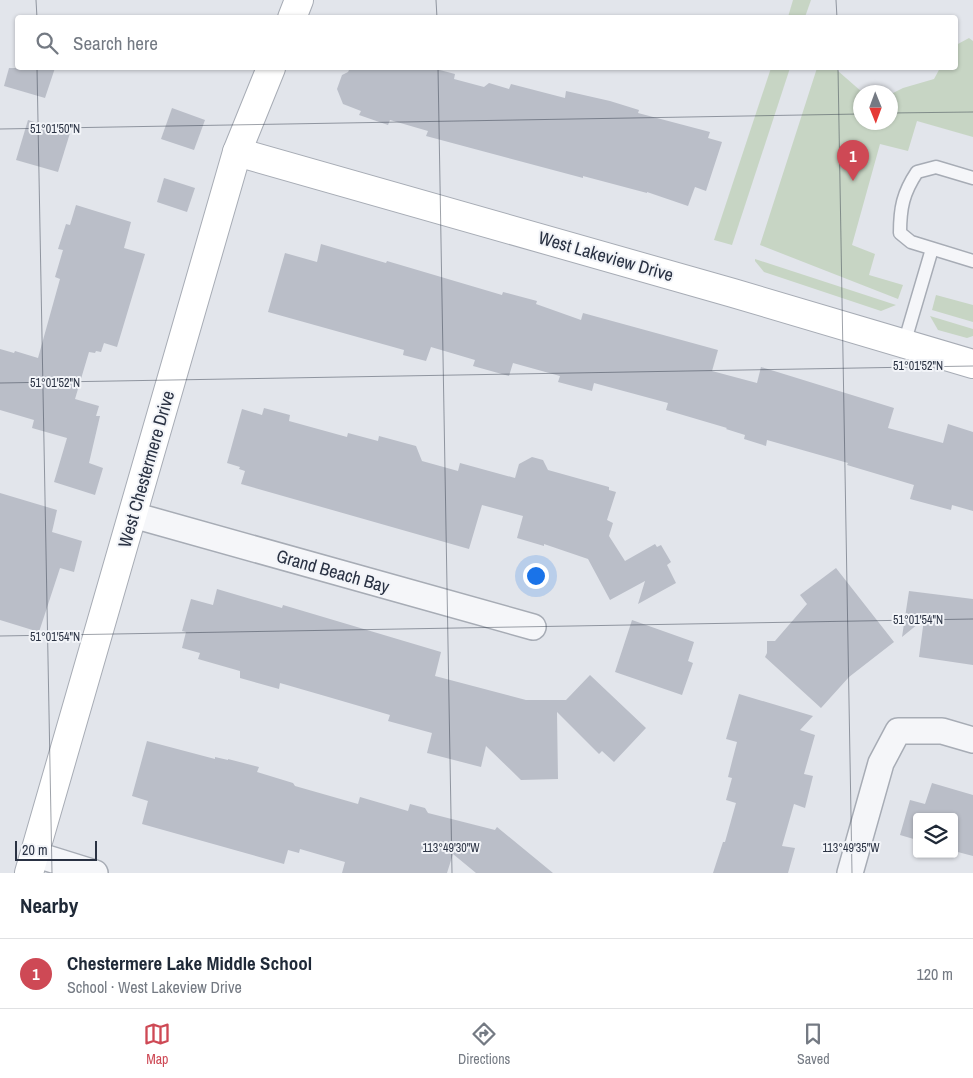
<!DOCTYPE html>
<html lang="en">
<head>
<meta charset="utf-8">
<style>
  :root { --surface:#fff; --page:#f2f2f3; --text:#1f2937; --muted:#747a83; --line:#e0e1e3; --accent:#ce4955 }
  body { margin:0; font-family:"Archivo Narrow",sans-serif; background:var(--page); color:var(--text) }
  .controls { position:absolute; right:15px; bottom:15px; display:grid; overflow:hidden; border-radius:5px; box-shadow:0 1px 4px #0004 }
  .controls button { width:45px; height:45px; display:grid; place-items:center; padding:0; border:0; border-bottom:1px solid var(--line); background:var(--surface); color:var(--text); font:25px sans-serif }
  .compass { position:absolute; left:853px; top:85px; width:45px; height:45px; border-radius:50%; background:var(--surface); box-shadow:0 1px 4px #0004; rotate:179deg }
  .scale { position:absolute; left:15px; bottom:12px; width:82px; box-sizing:border-box; padding-left:5px; border:2px solid #2a3243; border-top:0; font-size:14px; line-height:18px; white-space:nowrap; color:#2a3243; -webkit-text-stroke:4px #f2f4f8; paint-order:stroke }
  .you { position:absolute; left:535px; top:575px; width:18px; height:18px; margin:-12px; border:4px solid #fff; border-radius:50%; background:#1a73e8; box-shadow:0 0 0 8px #1a73e833 }
  .badge { display:grid; place-items:center; width:32px; height:32px; border-radius:50%; background:var(--accent); color:#fff; font-size:16px; font-weight:700 }
  .pin { position:absolute; translate:-50% -41px; filter:drop-shadow(0 1px 2px #0008) }
  .pin::after { content:''; position:absolute; top:26px; width:18px; height:15px; background:inherit; clip-path:polygon(0 0,100% 0,50% 100%) }
  .list { margin:0; padding:0; list-style:none }
  h2 { display:flex; justify-content:space-between; align-items:center; height:65px; margin:0; padding:0 20px; font-size:21px }
  h2 small { font-size:16px; font-weight:400; color:var(--muted) }
  .list li { display:grid; grid-template-columns:32px 1fr auto; gap:15px; align-items:center; box-sizing:border-box; height:70px; padding:0 20px; border-top:1px solid var(--line) }
  .list b { display:block; font-size:19px; white-space:nowrap }
  .list p { margin:0; font-size:16px; white-space:nowrap; color:var(--muted) }
  .list em { font-size:16px; font-style:normal; color:var(--muted) }
  .icon { flex:none; width:28px; height:28px; fill:none; stroke:currentColor; stroke-width:2; stroke-linecap:round; stroke-linejoin:round }
  .map { position:relative; flex:none; width:973px; height:873px; overflow:hidden }
  .search { position:absolute; background:var(--surface); box-shadow:0 1px 4px #0004; left:15px; right:15px; top:15px; height:55px; display:flex; align-items:center; gap:12px; box-sizing:border-box; padding:0 18px; border-radius:5px; color:var(--muted); font-size:19px }
  .sheet { height:135px; background:var(--surface) }
  nav { display:flex; justify-content:space-around; align-items:center; box-sizing:border-box; height:70px; border-top:1px solid var(--line); background:var(--surface); font-size:14px; color:var(--muted) }
  nav a { display:grid; justify-items:center; gap:2px }
  nav .on { color:var(--accent) }
  .map>svg:first-child { display:block }
</style>
</head>
<body>
<div class="map">
<svg width="973" height="873" viewBox="0 0 973 873">
  <rect width="100%" height="100%" fill="#e2e5eb"/>
  <g fill="#c7d5c4">
    <path d="M793,0H811L805,17H788Z"/>
    <path d="M969,38L973,41V137L917,121L908,151L880,144L852,245L875,254L869,275L903,285L898,299L760,245L817,68H837L838,71L862,92H866H860V122H890L891,94L903,88L934,79L940,68H956V45Z"/>
    <path d="M771,68H790L732,245L714,240Z"/>
    <path d="M755,259L896,305L881,311L764,272L755,261Z"/>
    <path d="M936,295L973,305V322L932,310Z"/>
    <path d="M930,316L973,329V336L967,338L938,330Z"/>
  </g>
  <g fill="#babec8">
    <path d="M9,68H55L45,98L4,86Z"/>
    <path d="M350,68H432L455,74L454,79L484,87L489,83L509,89L511,84L565,98L566,91L610,101L639,110L638,113L710,132L708,138L722,142L706,191L695,187L688,206L647,192V193L583,176V178L426,136L428,131L390,120L388,125L359,115L361,111L343,104L337,89L342,75L348,72Z"/>
    <path d="M172,108L205,120L194,150L161,139Z"/>
    <path d="M28,120L70,133L58,172L16,160Z"/>
    <path d="M164,178L195,188L187,212L157,202Z"/>
    <path d="M76,205L131,222L124,248L145,254L117,347L104,343L101,352L96,351L95,353L89,352L75,399L99,406L96,416H100L89,463L103,468L95,495L54,482L67,438L32,428L34,420L0,410V349L14,353L15,351L38,358L60,279L55,277L63,250L58,249L66,224L70,225Z"/>
    <path d="M321,244L386,263L387,261L502,295L503,292L537,301L536,304L581,320L583,313L718,350L712,371L757,383L761,367L894,408L888,428L943,443L948,424L973,432V511L952,505L951,510L910,499L914,485L847,465L848,463L767,440L766,446L744,439L745,435L726,429L727,428L666,410L668,403L594,383L592,391L558,382L560,376L513,363L509,376L473,366L475,360L431,347L426,361L403,355L404,350L268,312L285,253L317,262Z"/>
    <path d="M264,408L290,415L289,421L347,437L348,433L378,441L379,436L416,446L422,461L458,471L460,463L515,478L519,464L532,457L543,460L548,470L609,487V490L616,492L607,520L613,523L609,536L625,561L655,544L657,547L661,545L671,562L667,565L676,583L638,604L645,581L610,600L588,559L544,544V546L517,538L523,516L482,505L469,549L241,484L245,471L239,469L240,467L227,463L242,409L262,415Z"/>
    <path d="M0,493L57,510L52,532L82,541L74,572L60,568L39,632L0,620Z"/>
    <path d="M836,568L894,642L849,677L821,708L765,657L767,653V641H775L807,604L800,595Z"/>
    <path d="M217,589L282,608L283,605L441,652L435,676L526,700H566L590,675L646,728L614,762L602,751L599,754L557,712L558,779L521,780L486,746L481,767L427,753L432,733L388,721L390,715L325,696L280,683L279,689L240,678V671L198,659L200,653L182,648L186,632L182,631L191,599L213,605Z"/>
    <path d="M909,591L973,599V665L919,657L924,619L902,637Z"/>
    <path d="M632,620L694,642L688,661L693,663L682,695L615,672Z"/>
    <path d="M739,694L813,716L800,730L815,735L804,774L813,776L805,808L794,804L782,846L795,848L788,873H713L723,842H725L736,803L726,800L732,778L728,777L737,742L726,739Z"/>
    <path d="M147,741L215,759V757L228,760V759L259,767L257,772L293,783L295,786L358,804L360,797L408,811L410,804L425,808L428,813L495,830L497,827L553,873H476L453,854L447,873H342L345,862L300,849L299,853L288,850L284,864L142,824L148,801L132,796Z"/>
    <path d="M932,783L973,795V856L954,851V817H917V840L900,835L910,800L925,804Z"/>
  </g>
  <g fill="none" stroke-linecap="round" stroke-linejoin="round">
    <g stroke="#a7acb5" stroke-width="15">
      <g id="lane">
        <path d="M973,178L936,167L917,172C903,193 900,208 900,233L911,242L973,261"/>
        <path d="M904,344L932,249"/>
      </g>
    </g>
    <g stroke="#a7acb5" stroke-width="28">
      <g id="street">
        <path d="M133,515L533,627"/>
        <path d="M34,854L95,873"/>
        <path d="M850,873L881,763L898,731H942L973,740"/>
      </g>
    </g>
    <g stroke="#a7acb5" stroke-width="30">
      <g id="secondary">
        <path d="M292,18L299,0"/>
        <path d="M237,152L733,293L973,364"/>
        <path d="M29,873L237,152L271,68"/>
      </g>
    </g>
    <use href="#lane" stroke="#f5f6f9" stroke-width="12"/>
    <use href="#street" stroke="#f5f6f9" stroke-width="25"/>
    <use href="#secondary" stroke="#fff" stroke-width="28"/>
  </g>
  <path fill="none" stroke="#2a3243" stroke-width="1" stroke-opacity="0.45" d="M36,0L37,18M436,0L437,18M836,0L837,18M37,68L52,873M438,68L452,873M838,68L852,873M890,113L973,112M0,129L860,114M0,383L973,366M0,636L973,619"/>
  <g text-anchor="middle" dominant-baseline="central" stroke-width="4" stroke-linejoin="round" paint-order="stroke">
    <g font-size="18" fill="#2a3243" stroke="#f2f4f8">
      <text transform="translate(606 256) rotate(16)">West Lakeview Drive</text>
      <text transform="translate(146 469) rotate(-74)">West Chestermere Drive</text>
      <text transform="translate(333 571) rotate(16)">Grand Beach Bay</text>
    </g>
  </g>
  <g font-size="12" text-anchor="middle" fill="#2a3243" stroke="#f2f4f8" stroke-width="4" stroke-linejoin="round" paint-order="stroke">
    <text x="55" y="133">51°01'50"N</text>
    <text x="918" y="370">51°01'52"N</text>
    <text x="55" y="387">51°01'52"N</text>
    <text x="918" y="624">51°01'54"N</text>
    <text x="55" y="641">51°01'54"N</text>
    <text x="451" y="852">113°49'30"W</text>
    <text x="851" y="852">113°49'35"W</text>
  </g>
</svg>
<div class="controls">
<button><svg class="icon" aria-label="layers" viewBox="0 0 24 24"><path d="M12 4l9 5-9 5-9-5zM3 14l9 5 9-5"/></svg></button>
</div>
<svg class="compass" viewBox="-18 -18 36 36"><path d="M0-13l5 13h-10z" fill="#e53935"/><path d="M0 13l5-13h-10z" fill="#747a83"/></svg>
<div class="scale">20 m</div>
<div class="you"></div>
<div class="pin badge" style="left:853px;top:181px">1</div>
<div class="search"><svg class="icon" aria-label="search" viewBox="0 0 24 24"><circle cx="10" cy="10" r="6"/><path d="M15 15l6 6"/></svg>Search here</div>
</div>
<section class="sheet">
<h2>Nearby<small></small></h2>
<ul class="list">
<li><span class="badge">1</span><div><b>Chestermere Lake Middle School</b><p>School · West Lakeview Drive</p></div><em>120 m</em></li>
</ul>
</section>
<nav>
<a class="on"><svg class="icon" aria-label="map" viewBox="0 0 24 24"><path d="M3 6l6-2 6 2 6-2v14l-6 2-6-2-6 2zM9 4v14M15 6v14"/></svg>Map</a>
<a><svg class="icon" aria-label="directions" viewBox="0 0 24 24"><path d="M12 3l9 9-9 9-9-9zM9 14v-3h6M13 9l2 2-2 2"/></svg>Directions</a>
<a><svg class="icon" aria-label="saved" viewBox="0 0 24 24"><path d="M7 4h10v16l-5-4-5 4z"/></svg>Saved</a>
</nav>
</body>
</html>
